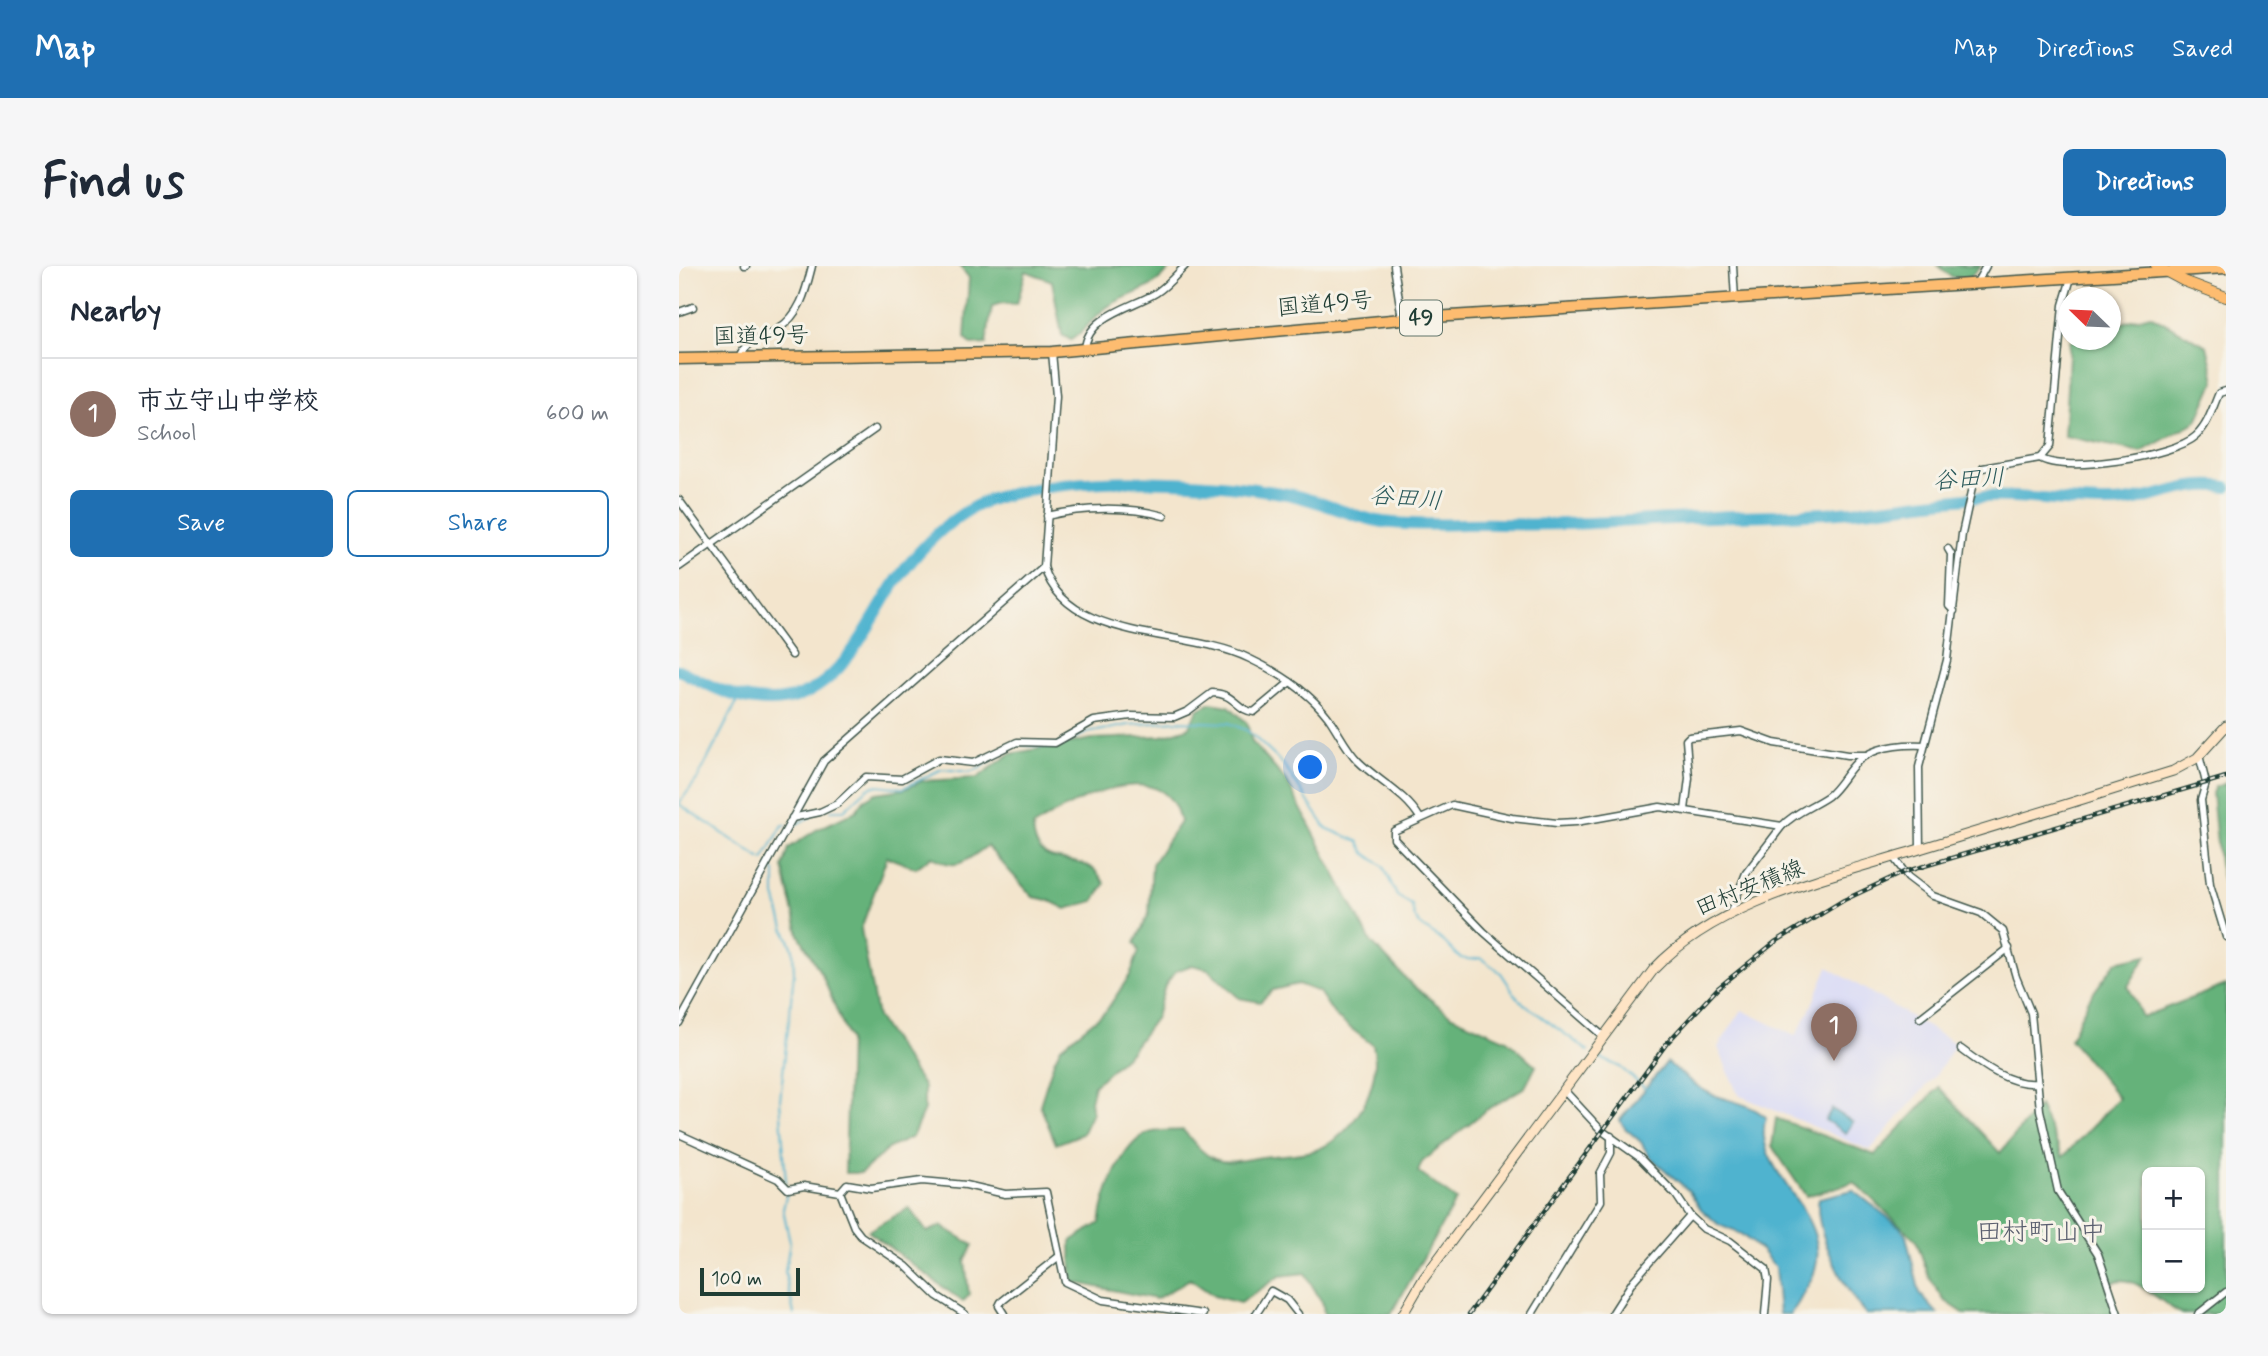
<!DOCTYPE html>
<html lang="en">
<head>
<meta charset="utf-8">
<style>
  :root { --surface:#fff; --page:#f6f6f7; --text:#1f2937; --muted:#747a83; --line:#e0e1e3; --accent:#1f6fb2 }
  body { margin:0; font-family:Mynerve,"Klee One",sans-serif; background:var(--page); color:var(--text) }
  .controls { position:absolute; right:21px; bottom:21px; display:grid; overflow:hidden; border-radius:10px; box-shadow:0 2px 5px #0004 }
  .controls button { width:63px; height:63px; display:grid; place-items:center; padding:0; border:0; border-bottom:2px solid var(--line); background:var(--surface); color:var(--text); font:35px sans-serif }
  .compass { position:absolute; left:1379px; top:21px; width:63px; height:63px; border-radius:50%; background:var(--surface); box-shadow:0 2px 5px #0004; rotate:293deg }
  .scale { position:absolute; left:21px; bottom:18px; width:100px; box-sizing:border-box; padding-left:7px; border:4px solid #1f3d34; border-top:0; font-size:19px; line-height:24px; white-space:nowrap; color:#1f3d34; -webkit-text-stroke:5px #f7f3e8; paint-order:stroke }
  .you { position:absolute; left:632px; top:502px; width:24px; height:24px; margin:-18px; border:5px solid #fff; border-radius:50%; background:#1a73e8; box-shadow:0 0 0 10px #1a73e833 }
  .badge { display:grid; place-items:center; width:46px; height:46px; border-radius:50%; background:var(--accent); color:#fff; font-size:23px; font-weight:700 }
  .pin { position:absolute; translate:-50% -58px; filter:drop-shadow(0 2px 4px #0008) }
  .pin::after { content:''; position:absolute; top:37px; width:24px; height:21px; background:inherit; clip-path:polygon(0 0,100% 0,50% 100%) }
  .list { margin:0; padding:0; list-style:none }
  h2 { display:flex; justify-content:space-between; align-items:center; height:91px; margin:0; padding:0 28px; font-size:30px }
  h2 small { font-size:23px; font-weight:400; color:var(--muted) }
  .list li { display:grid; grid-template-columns:46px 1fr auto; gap:21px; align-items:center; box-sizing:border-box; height:112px; padding:0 28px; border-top:2px solid var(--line) }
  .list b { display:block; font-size:26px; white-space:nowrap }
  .list p { margin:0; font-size:23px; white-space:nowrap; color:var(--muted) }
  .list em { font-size:23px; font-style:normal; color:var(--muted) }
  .actions { display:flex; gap:14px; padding:21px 28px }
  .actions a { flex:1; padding:16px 0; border:2px solid var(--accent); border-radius:10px; text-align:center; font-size:24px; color:var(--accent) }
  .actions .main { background:var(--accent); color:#fff }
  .map { position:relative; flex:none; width:1547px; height:1048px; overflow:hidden; border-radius:10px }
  header { display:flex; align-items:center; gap:42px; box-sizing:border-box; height:98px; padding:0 35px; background:var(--accent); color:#fff }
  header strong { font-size:33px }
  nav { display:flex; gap:38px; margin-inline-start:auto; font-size:24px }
  .intro { display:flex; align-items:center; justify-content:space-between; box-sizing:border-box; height:168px; padding:0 42px }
  h1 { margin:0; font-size:49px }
  .button { padding:18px 32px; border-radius:10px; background:var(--accent); color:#fff; font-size:24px; font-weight:700 }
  main { display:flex; gap:42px; padding:0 42px }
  aside { flex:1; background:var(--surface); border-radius:10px; box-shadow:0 2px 5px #0004 }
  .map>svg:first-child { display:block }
</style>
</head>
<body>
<header>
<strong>Map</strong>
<nav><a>Map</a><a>Directions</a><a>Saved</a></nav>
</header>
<div class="intro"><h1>Find us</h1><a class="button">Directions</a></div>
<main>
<aside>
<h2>Nearby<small></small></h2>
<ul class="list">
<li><span class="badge" style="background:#8d6e63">1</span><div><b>市立守山中学校</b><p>School</p></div><em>600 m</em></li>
</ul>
<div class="actions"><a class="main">Save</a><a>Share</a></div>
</aside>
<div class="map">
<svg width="1547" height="1048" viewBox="0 0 1547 1048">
  <rect width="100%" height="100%" fill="#f7f3e8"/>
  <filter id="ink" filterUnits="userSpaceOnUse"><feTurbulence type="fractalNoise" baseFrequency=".0143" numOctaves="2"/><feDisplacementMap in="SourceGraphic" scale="14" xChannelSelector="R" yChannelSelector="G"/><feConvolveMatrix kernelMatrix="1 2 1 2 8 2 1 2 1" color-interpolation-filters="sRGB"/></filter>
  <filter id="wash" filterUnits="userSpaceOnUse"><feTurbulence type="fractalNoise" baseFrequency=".00686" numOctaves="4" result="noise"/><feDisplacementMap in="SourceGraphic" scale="28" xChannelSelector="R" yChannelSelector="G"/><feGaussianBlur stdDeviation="1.57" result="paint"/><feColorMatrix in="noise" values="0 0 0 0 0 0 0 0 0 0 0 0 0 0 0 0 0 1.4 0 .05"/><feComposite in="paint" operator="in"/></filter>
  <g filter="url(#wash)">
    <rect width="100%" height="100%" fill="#f3e5cd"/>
    <path fill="#d6d8f8" d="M1149,701L1277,778L1256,810L1191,884L1059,829L1039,781L1063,744L1116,770L1129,748Z"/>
    <g fill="#65b27a" stroke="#427857" stroke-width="2" fill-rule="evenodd">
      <path d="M281,0H492C479,23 454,26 433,38C416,47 408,64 392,74L383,69L373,15L347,5L338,38L323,37L313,40L307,78L293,79L286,72L290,12Z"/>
      <path d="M1259,0H1302L1290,12L1273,11Z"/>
      <path d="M1471,49L1528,80L1536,114L1518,155L1462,186L1385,170L1391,74H1432V60Z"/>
      <path d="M532,437L550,440L568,457L573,476L608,516L692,676L733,719L773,750L828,774L857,800L846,821L807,844L743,896L739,906L777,934L712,1048H645L644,1038L626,1007L601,1010L561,1037L535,1030L511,1013L477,1033L393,1016L392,975L421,957C424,931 442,877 470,867C480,864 494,865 504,864C513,874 522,887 535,893C550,899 568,893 583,891C600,889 620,889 637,884C675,871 704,818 694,779L657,751L640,726L619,718L594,724L581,736L560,732L529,703L513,699L497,705L486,719L477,751L451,786L415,819L411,835L413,847L403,868L377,878L361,839L375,795L382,781L427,745L451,709L460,685L456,677L470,648L473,598L501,556C487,483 390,537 354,561C356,600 383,590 406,599C416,602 420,609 426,618L415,635L387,643L369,634L354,631L308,580C287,595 277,607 253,590L237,602L208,591L182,663L198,751L245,821V844L233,871L210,882L182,907H166L170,774L144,711L120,669L104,601L110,582L137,564L177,545L185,534L197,527L226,523L243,515L298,512L331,488L413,473L483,470L509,462L520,443Z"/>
      <path d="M1547,517V628L1540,598L1533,527L1536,521Z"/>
      <path d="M1468,689L1449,720L1463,751L1547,719V1048C1536,1048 1513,1048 1503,1048C1483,1039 1447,998 1428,1021L1436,1048H1286L1265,1034L1250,1011L1237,974L1175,916L1127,930L1093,880L1097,852L1196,889L1260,821L1321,887L1360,840L1384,891L1440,832L1391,773L1410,733L1437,696ZM1468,906H1521V1022H1468Z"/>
      <path d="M230,942L248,966L262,960L294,979L286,995L290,1029L284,1036L189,965Z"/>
    </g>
    <g fill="#50b3cf" stroke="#387882" stroke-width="2">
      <path d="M988,796C1002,807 1014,819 1030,827C1050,836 1069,836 1087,851C1068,908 1171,955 1128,1021C1122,1030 1119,1042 1110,1048H1100L1096,1002L1083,985L1062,968L1040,959L1022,943L1010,925L970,890L962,876L946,862L941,854Z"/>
      <path d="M1153,843L1174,856L1167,867L1146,854Z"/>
      <path d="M1174,924L1221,961L1227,970L1241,1028L1259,1048H1187C1167,1026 1133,962 1140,932Z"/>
    </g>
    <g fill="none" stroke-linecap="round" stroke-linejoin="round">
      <g stroke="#50b3cf" stroke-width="2">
        <path d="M343,479L374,481L408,467L450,459L498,455L550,457L569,465L604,498L647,562L680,576L686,587L704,600L718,630L733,639C735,660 745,661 760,672C780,686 773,697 802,692L822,707L840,734L909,785"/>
        <path d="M1,536L19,512L61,430"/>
        <path d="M0,538L82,593"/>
        <path d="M152,544H165L189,522L199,519L224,522L263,503L290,506L302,502L319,489"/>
        <path d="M113,560L133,550"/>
        <path d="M84,594L104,559H108"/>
        <path d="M90,598L96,606V630L105,662L114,683L115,707L101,834L107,917"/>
        <path d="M917,790L941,801L967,823"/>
        <path d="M108,926L104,943L111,976L106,1006L115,1048"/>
      </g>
      <path stroke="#50b3cf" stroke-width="12" d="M0,404C24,416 50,431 77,434C155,445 183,366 218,314C242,280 278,243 319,231C402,208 523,213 608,228C641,234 671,251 704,256C742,261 781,257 820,258C884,260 947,255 1011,252C1060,249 1111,250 1160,246C1207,243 1254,234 1301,231C1345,228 1389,238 1433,237C1473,236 1506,214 1547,221"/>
    </g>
  </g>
  <g filter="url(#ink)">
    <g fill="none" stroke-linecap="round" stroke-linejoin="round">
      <g stroke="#3f564b" stroke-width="9">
        <g id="minor">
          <path d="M65,0H67"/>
          <path d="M715,0L723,53"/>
          <path d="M1054,0L1056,33"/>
          <path d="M1297,18L1307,0"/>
          <path d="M0,46L14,41"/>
          <path d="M406,83C408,50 454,41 477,27C488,20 497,9 506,0"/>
          <path d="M373,86L377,130L365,301C388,378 509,362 569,392C599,406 629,425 649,451C659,465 667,483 679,495C699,515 726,527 741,552"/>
          <path d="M61,92C66,74 86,72 99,63C122,48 127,24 133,0"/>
          <path d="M1361,192C1385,208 1495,190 1517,170C1529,159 1534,141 1540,127L1547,125"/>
          <path d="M1304,202L1361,192L1371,180L1384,39L1392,12"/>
          <path d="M0,234L113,389"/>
          <path d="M368,250C405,241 448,240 485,250"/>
          <path d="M1269,283L1272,288L1270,340L1275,345"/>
          <path d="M0,301L196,163"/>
          <path d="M1520,489L1527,517L1522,534L1531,618L1547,671"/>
          <path d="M1006,544L1010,512L1007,474L1010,471L1062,465L1095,477L1168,489H1188"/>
          <path d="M113,552L141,546L158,538L187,511L223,513L260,493L294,497L338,476L376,477L415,455L452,450L495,451L509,445L533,427C556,427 558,445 575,446L611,416"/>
          <path d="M1241,584L1240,501L1268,394L1283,268L1296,208"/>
          <path d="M1215,592L1229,611L1254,630L1302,647L1324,665L1337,711L1352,747L1361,844L1379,925L1419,988L1439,1048"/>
          <path d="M1051,647L1067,607L1103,560"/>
          <path d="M1241,752L1330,682"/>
          <path d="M0,757L145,495L365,301"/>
          <path d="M925,771L805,666L715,573V565L773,539L833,552L878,557L897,556L981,541L1103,560C1116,546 1133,541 1149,530C1159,522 1165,510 1174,500C1191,480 1221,478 1245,479"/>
          <path d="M1282,783C1303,799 1331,820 1359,817"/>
          <path d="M885,824L922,864L960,891L997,929L1011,950L1025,963L1051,975L1087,1003L1089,1014L1086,1048"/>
          <path d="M0,868L99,913L109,923L125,920L161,926L168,918L192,922L243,915L287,919L326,928L367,926L386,1016L424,1034L524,1048"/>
          <path d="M161,926L175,961L182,970L227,1000L258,1030L286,1048"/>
          <path d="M325,1048L320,1040L322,1036L379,991"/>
          <path d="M577,1048L592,1025L608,1034L619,1048"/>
          <path d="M853,1048L922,935L921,908L932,887V870"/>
          <path d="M933,1048L954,1015L1011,950"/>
          <path d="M1519,1048L1547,1026"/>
        </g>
      </g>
      <g stroke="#3f564b" stroke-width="11">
        <path id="secondary" d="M724,1048L745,1012L975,703C1041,633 1155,610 1244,582C1327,557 1411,531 1494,505L1518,492L1547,460"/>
      </g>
      <g stroke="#3f564b" stroke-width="12">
        <path id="primary" d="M1477,0L1505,15L1547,31"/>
      </g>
      <g stroke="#3f564b" stroke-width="13">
        <path id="trunk" d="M0,93L373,86L723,53L1547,2"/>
      </g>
      <use href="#minor" stroke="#fff" stroke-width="6"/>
      <use href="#secondary" stroke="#fee4c5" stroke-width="9"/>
      <use href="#primary" stroke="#fdbc6f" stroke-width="10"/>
      <use href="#trunk" stroke="#fdbc6f" stroke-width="10"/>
      <g stroke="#1f3d34" stroke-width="4.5">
        <path id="rail" d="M790,1048L988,777L1039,722L1096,676L1165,634L1225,606L1547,511"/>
      </g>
      <use href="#rail" stroke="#f7f3e8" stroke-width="2" stroke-dasharray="5" stroke-linecap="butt"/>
    </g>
  </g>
  <g text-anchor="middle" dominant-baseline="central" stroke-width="6" stroke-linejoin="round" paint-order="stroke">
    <rect fill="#f7f3e8" stroke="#60746a" stroke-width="2" x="721" y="34.5" width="42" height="35" rx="5"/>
    <g font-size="21" font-weight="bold" fill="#1f3d34">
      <text x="742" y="52">49</text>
    </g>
    <g font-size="23" fill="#1f3d34" stroke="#f7f3e8">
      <text transform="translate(646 39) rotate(-5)">国道49号</text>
      <text transform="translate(82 71) rotate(-1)">国道49号</text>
      <text transform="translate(1071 623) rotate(-22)">田村安積線</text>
    </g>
    <g font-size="24" font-style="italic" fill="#2b5a5b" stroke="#f7f3e8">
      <text transform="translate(1290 214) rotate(-3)">谷田川</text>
      <text transform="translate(727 233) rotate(5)">谷田川</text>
    </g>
    <g font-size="26" fill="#5a5f6f" stroke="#f7f3e8">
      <text x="1362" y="967">田村町山中</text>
    </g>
  </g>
</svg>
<div class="controls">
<button>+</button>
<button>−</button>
</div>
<svg class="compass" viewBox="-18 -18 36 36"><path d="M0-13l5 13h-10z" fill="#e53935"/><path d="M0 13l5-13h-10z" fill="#747a83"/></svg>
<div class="scale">100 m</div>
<div class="you"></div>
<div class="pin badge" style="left:1155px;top:795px;background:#8d6e63">1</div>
</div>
</main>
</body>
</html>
